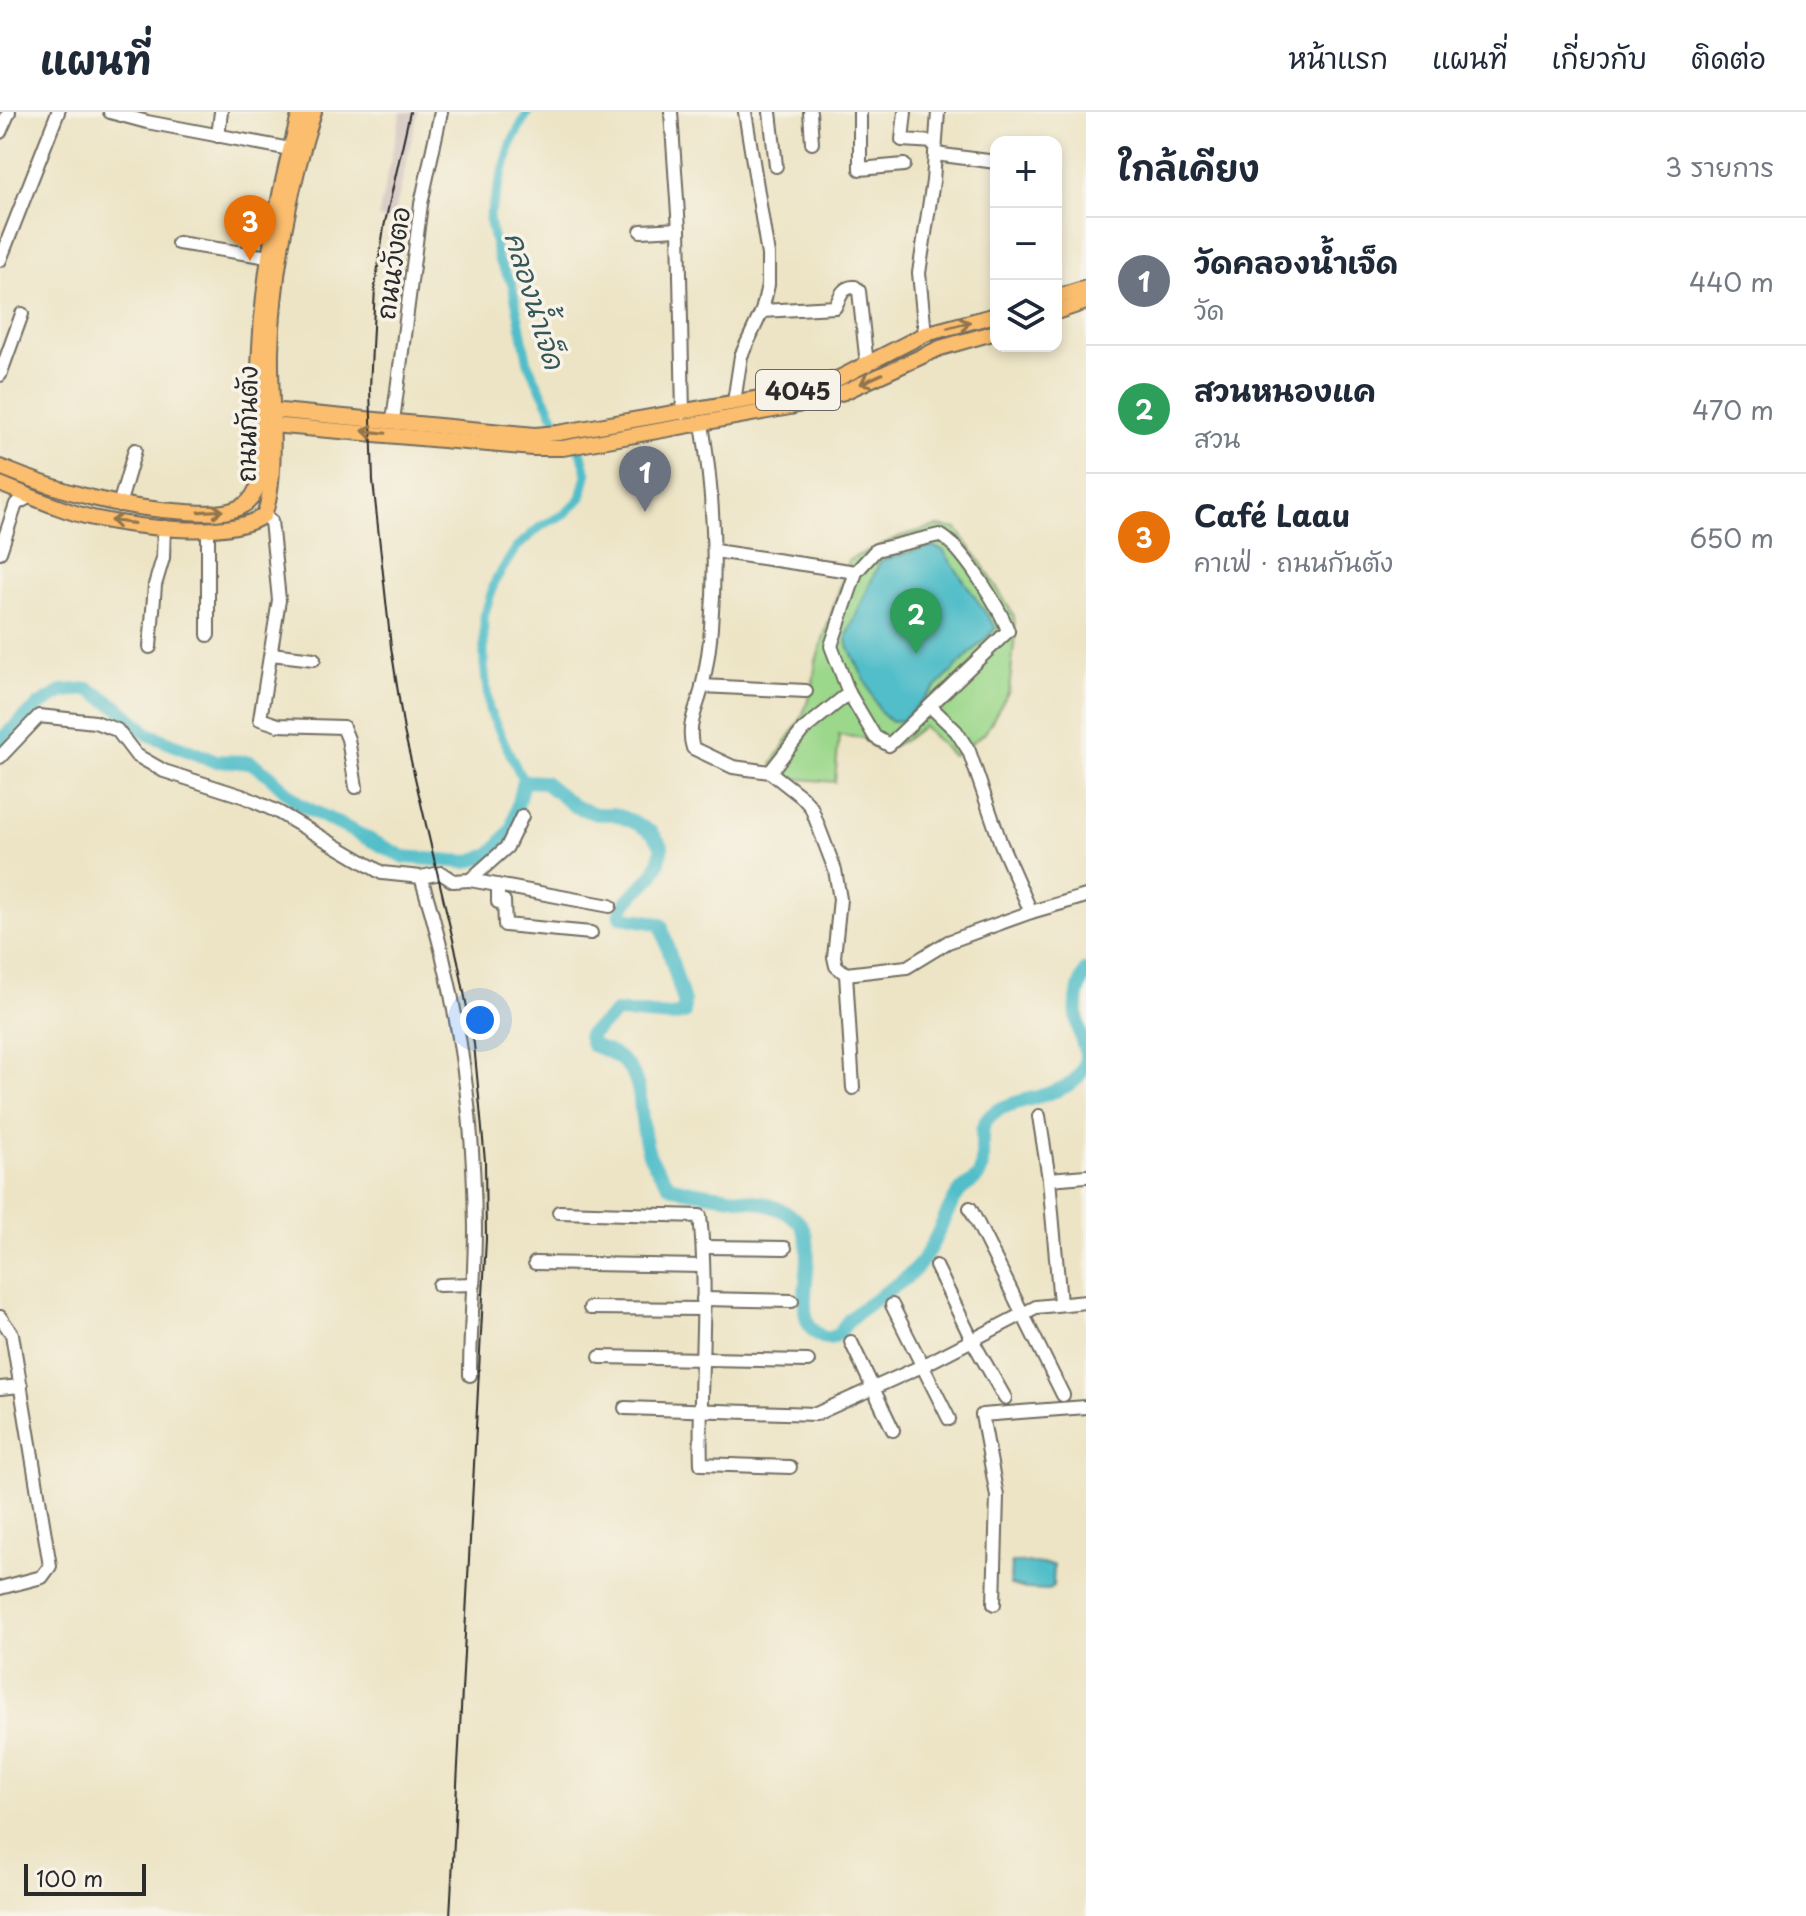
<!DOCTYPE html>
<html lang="th">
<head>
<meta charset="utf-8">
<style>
  :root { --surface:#fff; --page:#f2f2f3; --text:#1f2937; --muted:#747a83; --line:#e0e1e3; --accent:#111827 }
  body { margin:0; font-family:"Playpen Sans","Playpen Sans Thai",sans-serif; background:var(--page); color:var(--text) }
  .controls { position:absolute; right:24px; top:24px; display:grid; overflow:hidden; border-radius:16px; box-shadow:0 4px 12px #0003 }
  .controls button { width:72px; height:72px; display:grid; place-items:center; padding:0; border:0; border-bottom:2px solid var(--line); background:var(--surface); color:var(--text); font:40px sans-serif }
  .scale { position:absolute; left:24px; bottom:20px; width:122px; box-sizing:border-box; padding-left:8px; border:4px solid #2b2b2b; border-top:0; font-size:22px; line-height:28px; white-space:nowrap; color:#2b2b2b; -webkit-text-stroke:6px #f7f3e8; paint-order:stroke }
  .you { position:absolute; left:480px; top:908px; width:28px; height:28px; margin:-20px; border:6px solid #fff; border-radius:50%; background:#1a73e8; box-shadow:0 0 0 12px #1a73e833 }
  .badge { display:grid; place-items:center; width:52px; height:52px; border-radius:50%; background:var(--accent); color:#fff; font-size:26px; font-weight:700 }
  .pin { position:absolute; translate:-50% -66px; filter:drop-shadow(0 2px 4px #0008) }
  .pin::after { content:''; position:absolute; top:42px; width:28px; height:24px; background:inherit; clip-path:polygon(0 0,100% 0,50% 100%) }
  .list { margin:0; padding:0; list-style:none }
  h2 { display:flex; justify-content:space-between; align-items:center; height:104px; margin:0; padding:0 32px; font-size:34px }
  h2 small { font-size:26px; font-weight:400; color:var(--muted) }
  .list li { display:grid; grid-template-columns:52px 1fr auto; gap:24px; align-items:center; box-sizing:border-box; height:128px; padding:0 32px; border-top:2px solid var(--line) }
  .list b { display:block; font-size:30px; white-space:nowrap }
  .list p { margin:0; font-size:26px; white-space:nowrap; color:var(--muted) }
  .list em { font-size:26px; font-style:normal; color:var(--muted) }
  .icon { flex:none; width:44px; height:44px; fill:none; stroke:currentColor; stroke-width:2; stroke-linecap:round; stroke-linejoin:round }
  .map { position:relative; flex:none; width:1086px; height:1804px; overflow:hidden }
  header { display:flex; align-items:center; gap:48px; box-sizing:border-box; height:112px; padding:0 40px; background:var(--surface); border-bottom:2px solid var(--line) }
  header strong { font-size:38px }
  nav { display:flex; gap:44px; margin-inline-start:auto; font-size:28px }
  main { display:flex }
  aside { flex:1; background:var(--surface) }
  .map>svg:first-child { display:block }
</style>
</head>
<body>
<header>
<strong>แผนที่</strong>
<nav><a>หน้าแรก</a><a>แผนที่</a><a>เกี่ยวกับ</a><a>ติดต่อ</a></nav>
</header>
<main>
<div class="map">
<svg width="1086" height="1804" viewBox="0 0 1086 1804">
  <rect width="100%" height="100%" fill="#f7f3e8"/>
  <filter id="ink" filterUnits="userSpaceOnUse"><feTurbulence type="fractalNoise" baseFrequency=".0125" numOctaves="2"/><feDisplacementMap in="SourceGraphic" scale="16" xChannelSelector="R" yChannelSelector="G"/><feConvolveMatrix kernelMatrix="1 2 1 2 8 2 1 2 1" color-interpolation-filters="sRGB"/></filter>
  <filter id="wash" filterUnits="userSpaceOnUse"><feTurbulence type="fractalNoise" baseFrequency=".006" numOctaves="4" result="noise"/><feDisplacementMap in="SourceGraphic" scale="32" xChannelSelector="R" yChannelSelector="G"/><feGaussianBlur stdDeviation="1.8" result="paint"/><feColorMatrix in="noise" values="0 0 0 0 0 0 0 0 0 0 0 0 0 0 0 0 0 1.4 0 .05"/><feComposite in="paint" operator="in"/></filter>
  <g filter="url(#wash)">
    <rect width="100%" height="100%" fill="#ede4c5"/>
    <path fill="#d0c0bc" d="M401,0H418L393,109L378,106Z"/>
    <path fill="#9cd88b" stroke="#64825b" stroke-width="2" d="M937,414L957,417L986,458L1014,504L1015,523L1009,579L985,621L953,644L923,614L905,628L885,638L873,635L863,626L839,623L835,670L790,666L772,652L801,607L812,579L816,549L849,448L898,425Z"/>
    <g fill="#51bec9" stroke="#3e747a" stroke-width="2">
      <path d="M931,434L943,438L996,516L903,608L891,610L880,600L848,534L847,524L880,449Z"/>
      <path d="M1011,1450L1054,1453L1053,1474L1049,1478L1026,1477L1010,1473Z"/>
    </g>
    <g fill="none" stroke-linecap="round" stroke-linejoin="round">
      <path stroke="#51bec9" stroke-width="9" d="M523,669L489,598L484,552V504L495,469L516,436L541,414L565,402L581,386L587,363L582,342L555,306L528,252L512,172L498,148L489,106L512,29L528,0"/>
      <g stroke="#51bec9" stroke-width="14">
        <path d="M0,628L39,593L63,579L89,577L119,596L148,622L214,649L250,650L268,662L299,692L404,745L466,750L491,743L512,717L523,669L544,670L574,694L596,702H614L636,711L652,721L662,734C661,740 660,747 658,753C650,775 625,781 620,804C634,809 647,807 661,813L684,890V901L672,904L617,900L589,923L592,933C656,954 632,992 649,1042C653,1053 663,1064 670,1074C707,1086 762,1082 793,1105C829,1130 784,1203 819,1223C824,1227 831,1227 836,1223C843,1218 846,1210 852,1205C873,1185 901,1175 919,1153C936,1132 943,1105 957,1083C962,1074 974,1071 979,1063C985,1054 980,1027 983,1015C995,977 1084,996 1086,943"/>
        <path d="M1086,858C1072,887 1075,911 1086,941"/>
      </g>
    </g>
  </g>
  <g filter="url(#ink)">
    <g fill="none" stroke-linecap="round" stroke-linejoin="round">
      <g stroke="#6f6c61" stroke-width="16">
        <g id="minor">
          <path d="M110,0L147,10L290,37"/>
          <path d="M671,0L679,117L683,301"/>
          <path d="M770,0L776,54"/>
          <path d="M810,0L812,31"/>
          <path d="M860,0V57L904,53"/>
          <path d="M905,0L902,28L935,30"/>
          <path d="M0,20L9,0"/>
          <path d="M218,24L221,0"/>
          <path d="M935,42L996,50"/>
          <path d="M641,119L679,117"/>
          <path d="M178,131L269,145"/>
          <path d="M0,148L58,0"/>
          <path d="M762,199L835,195C840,186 842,174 855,175L859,179L867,253"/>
          <path d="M925,222L919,161L933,69L938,0"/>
          <path d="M0,263L22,202"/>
          <path d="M734,290L741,244L762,199L768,173V143L745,0"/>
          <path d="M393,309L421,92L441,0"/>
          <path d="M702,312C713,379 717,447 711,515C710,535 706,557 702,576C697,596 686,615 693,636L733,655L770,660L802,685L811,695L835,758L840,787L834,845L836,854L846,862L907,855L948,830L1031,800L1086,784"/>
          <path d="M119,393L135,338"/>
          <path d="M264,403L271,409L279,488L260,607L278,613L343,615L348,627L356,675"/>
          <path d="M208,418V523"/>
          <path d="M939,423C960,431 1000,496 1008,519L889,633L875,625L849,581L831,534L856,460L876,438Z"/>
          <path d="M715,439L856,460"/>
          <path d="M0,440L16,392L31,384"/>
          <path d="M150,535L155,473L163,446L164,415"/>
          <path d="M271,542L314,547"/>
          <path d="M702,574L806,579"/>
          <path d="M931,595L956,619L969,639L1001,732L1031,800"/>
          <path d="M0,645L39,604L95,610L117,618L136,643L164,659L245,685L278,700L382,761L421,765C457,880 474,996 475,1116C475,1165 470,1214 470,1263"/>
          <path d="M770,660L803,618L849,581"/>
          <path d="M421,765L441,761L453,769L470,768L507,735L522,704"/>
          <path d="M470,768L610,794"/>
          <path d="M498,774V790L504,789L505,813L591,821"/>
          <path d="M846,862L853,976"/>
          <path d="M1039,1004L1049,1067L1060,1191"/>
          <path d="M1049,1067L1086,1064"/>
          <path d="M970,1096L1063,1283"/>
          <path d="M559,1100L700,1104C709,1186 698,1269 701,1352L790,1355"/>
          <path d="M703,1135L785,1136"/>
          <path d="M535,1151L702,1154"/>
          <path d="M936,1154L972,1228L1005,1286"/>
          <path d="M439,1173L474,1172"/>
          <path d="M703,1187L792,1189"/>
          <path d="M892,1193L949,1307"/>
          <path d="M590,1196L703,1197"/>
          <path d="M0,1205L12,1222L50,1454L42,1465L0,1476"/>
          <path d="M851,1230L893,1318"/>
          <path d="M600,1245L808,1249"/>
          <path d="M0,1276L21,1274"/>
          <path d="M625,1296L816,1302L922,1254L1036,1195L1086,1190"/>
          <path d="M994,1492L997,1384L982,1303L1086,1295"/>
        </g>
      </g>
      <g stroke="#6f6c61" stroke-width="18">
        <g id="major">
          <path d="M1056,185L1086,176"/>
          <path d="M1056,200L1086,190"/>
          <path d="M260,297L535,323L558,321L783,282L839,266L925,222L996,203"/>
          <path d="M260,312L533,336H563L790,295L844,280L940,236L996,220"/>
          <path d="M0,355C61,380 121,397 187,400C204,401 227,403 242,394C252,389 256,380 259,369C260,325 257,279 260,235C264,156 279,76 300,0"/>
          <path d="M0,372C30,384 62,399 93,406C134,415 231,428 264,403C279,365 270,283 271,239C273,162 290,73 314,0"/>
        </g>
      </g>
      <use href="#minor" stroke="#fff" stroke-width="12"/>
      <use href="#major" stroke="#fbbd6e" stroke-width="14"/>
      <path stroke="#2b2b2b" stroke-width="2" d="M410,0L384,115L375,175L370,276L373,369L391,535L404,619L458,849L474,932L485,1049L486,1127L450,1804"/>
    </g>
    <defs><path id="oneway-shaft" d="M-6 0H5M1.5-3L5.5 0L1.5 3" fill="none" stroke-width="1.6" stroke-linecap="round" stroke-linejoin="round" transform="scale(2)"/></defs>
    <g stroke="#93744c">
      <use href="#oneway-shaft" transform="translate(959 213) rotate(-15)"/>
      <use href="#oneway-shaft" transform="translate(871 267) rotate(155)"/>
      <use href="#oneway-shaft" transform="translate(374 320) rotate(-174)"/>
      <use href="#oneway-shaft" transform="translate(211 399) rotate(-3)"/>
      <use href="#oneway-shaft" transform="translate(122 410) rotate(-173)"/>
    </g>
  </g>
  <g text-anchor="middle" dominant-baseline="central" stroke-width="7" stroke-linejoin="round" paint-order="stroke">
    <rect fill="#f7f3e8" stroke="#686764" stroke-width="2" x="756" y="258" width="84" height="40" rx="6"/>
    <g font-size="24" font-weight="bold" fill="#2b2b2b">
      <text x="798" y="278">4045</text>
    </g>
    <g font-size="26" fill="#2b2b2b" stroke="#f7f3e8">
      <text transform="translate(392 151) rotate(-82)">ถนนวังตอ</text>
      <text transform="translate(246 312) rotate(-89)">ถนนกันตัง</text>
    </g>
    <g font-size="28" font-style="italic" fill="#36575a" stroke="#f7f3e8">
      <text transform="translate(536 188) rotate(73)">คลองน้ำเจ็ด</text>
    </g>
  </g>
</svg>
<div class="controls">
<button>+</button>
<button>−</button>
<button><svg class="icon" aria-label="layers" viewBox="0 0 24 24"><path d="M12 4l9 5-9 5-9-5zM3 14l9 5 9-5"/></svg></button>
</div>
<div class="scale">100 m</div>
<div class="you"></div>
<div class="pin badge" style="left:645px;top:400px;background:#6b7280">1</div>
<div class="pin badge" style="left:916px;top:542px;background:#2e9e5b">2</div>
<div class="pin badge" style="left:250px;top:149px;background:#e8710a">3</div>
</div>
<aside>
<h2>ใกล้เคียง<small>3 รายการ</small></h2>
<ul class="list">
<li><span class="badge" style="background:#6b7280">1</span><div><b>วัดคลองน้ำเจ็ด</b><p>วัด</p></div><em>440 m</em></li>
<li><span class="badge" style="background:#2e9e5b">2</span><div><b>สวนหนองแค</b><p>สวน</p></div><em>470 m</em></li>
<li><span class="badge" style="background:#e8710a">3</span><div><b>Café Laau</b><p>คาเฟ่ · ถนนกันตัง</p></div><em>650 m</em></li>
</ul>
</aside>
</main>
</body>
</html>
